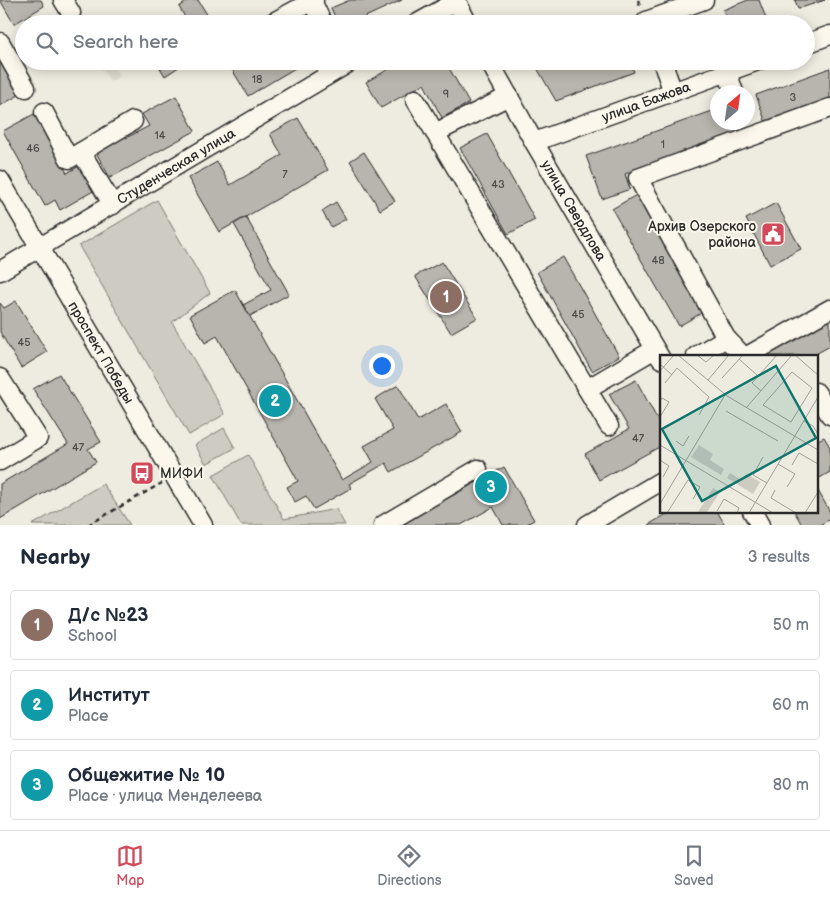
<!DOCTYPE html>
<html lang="en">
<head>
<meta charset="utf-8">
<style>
  :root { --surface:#fff; --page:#f6f6f7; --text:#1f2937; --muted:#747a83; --line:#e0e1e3; --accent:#d1495b }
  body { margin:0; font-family:"Balsamiq Sans",sans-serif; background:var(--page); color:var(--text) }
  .compass { position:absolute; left:710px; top:85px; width:45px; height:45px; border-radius:50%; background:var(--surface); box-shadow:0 2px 12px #0003; rotate:29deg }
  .you { position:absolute; left:381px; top:365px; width:18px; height:18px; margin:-12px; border:4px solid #fff; border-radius:50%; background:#1a73e8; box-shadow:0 0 0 8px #1a73e833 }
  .badge { display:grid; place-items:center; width:32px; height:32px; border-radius:50%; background:var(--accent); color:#fff; font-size:16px; font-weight:700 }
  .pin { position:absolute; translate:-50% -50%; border:2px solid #fff; box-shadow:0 1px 5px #0006 }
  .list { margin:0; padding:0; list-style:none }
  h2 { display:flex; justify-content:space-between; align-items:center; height:65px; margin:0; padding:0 20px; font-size:21px }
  h2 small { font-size:16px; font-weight:400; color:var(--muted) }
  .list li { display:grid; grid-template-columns:32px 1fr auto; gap:15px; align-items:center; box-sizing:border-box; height:70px; margin:0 10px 10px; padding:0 10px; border:1px solid var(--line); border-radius:5px }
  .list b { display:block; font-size:19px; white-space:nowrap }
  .list p { margin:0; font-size:16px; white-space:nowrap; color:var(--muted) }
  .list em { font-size:16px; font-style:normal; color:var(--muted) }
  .icon { flex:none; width:28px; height:28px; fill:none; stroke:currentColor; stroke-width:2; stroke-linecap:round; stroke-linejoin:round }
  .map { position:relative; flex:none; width:830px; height:525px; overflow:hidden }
  .search { position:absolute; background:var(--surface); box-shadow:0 2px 12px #0003; left:15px; right:15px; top:15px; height:55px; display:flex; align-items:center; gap:12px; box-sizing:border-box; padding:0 18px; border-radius:28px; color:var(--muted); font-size:19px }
  .sheet { height:305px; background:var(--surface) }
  nav { display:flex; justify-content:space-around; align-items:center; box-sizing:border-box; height:70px; border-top:1px solid var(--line); background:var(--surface); font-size:14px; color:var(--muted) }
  nav a { display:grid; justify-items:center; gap:2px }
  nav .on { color:var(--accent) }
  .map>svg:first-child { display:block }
</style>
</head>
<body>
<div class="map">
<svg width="830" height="525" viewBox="0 0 830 525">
  <rect width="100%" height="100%" fill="#eeebe0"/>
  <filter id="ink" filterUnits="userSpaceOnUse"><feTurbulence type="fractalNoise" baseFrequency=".02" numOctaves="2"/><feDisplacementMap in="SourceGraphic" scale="10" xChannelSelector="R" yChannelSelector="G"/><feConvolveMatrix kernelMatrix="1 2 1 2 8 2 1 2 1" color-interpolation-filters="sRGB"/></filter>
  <g filter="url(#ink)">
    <path fill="#dedbd1" d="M96,61H110L120,76L111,82Z"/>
    <g fill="#cecbc2" stroke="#7c7b76">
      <path d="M157,200L210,293L172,322L225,414L189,435L79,246Z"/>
      <path d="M224,428L235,448L206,464L195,445Z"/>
      <path d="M248,455L284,519L336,509L345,525H241L213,475Z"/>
      <path d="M103,484L130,525H32Z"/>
    </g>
    <g fill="#b8b5ae" stroke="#2b2b2b">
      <path d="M0,0H41L44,6L14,24Z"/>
      <path d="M189,0H198L213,24H174L185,17L179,7Z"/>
      <path d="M350,0H402L350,24H338L331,8Z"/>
      <path d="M748,0H759L767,21L760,24H729L723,10Z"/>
      <path d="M795,0H825L798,9Z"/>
      <path d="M307,11L314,24H286Z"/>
      <path d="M694,17L697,24H676Z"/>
      <path d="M554,18L556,24H544Z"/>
      <path d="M156,61H188L165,76Z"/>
      <path d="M227,61H307L248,96Z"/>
      <path d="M403,61H445L469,103L442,118L424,84L381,108L366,82Z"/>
      <path d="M533,61H630L634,72L556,101Z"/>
      <path d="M0,62L19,95L0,106Z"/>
      <path d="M830,68V100L766,123L756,95Z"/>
      <path d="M176,96L195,131L110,178L93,147L122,132L126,138L149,126L142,114Z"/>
      <path d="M718,109V122H737L740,132L625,174L630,189L602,199L586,156Z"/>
      <path d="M34,114L67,173L81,165L95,190L60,210L55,200L45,206L3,131Z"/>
      <path d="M298,118L328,170L219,232L188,178L217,162L230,185L282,155L270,134Z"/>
      <path d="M487,134L535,220L508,234L460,148Z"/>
      <path d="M364,152L395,201L380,210L350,161Z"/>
      <path d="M638,194L705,311L679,326L612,209Z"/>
      <path d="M336,202L346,219L331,227L322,211Z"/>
      <path d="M776,203L801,249L770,265L746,219Z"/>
      <path d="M246,217L289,294L250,316L243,305L271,290L234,224Z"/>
      <path d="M563,257L619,356L592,371L537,272Z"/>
      <path d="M442,262L477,318L451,333L415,276Z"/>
      <path d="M235,290L342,480L373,462L364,446L393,430L375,399L398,385L418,420L446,404L462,432L391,472L386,463L349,484L351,488L314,509L306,496L295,502L287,487L298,481L217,336L205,343L190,315Z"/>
      <path d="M16,301L47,352L21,368L0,332V303L4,308Z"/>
      <path d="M830,317V346L812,356H764Z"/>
      <path d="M59,374L101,442L88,449L96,462L0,519V484L68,444L33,389Z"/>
      <path d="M636,380L661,426V446L599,480L585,454L629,429L609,394Z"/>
      <path d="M824,437L830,447V472L816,480V441Z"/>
      <path d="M504,467L534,520L525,525H503L493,507L461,525H399Z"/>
      <path d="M816,487L830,512V519L820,525H802L794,511H816Z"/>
      <path d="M672,511H717L725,525H648Z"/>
    </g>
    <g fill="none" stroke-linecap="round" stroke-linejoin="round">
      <g stroke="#2b2b2b" stroke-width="21">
        <g id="minor">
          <path d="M63,0L71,13"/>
          <path d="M456,0L468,24"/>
          <path d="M312,1L323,24"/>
          <path d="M270,24L314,0"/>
          <path d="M416,24L457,1"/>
          <path d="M647,24L646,21L704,0"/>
          <path d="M0,42L26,88"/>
          <path d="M806,44L830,35"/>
          <path id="s1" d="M489,61L534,142L661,359"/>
          <path d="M662,61L673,92"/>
          <path d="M727,72L734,92"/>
          <path d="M415,99L609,426"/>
          <path d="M44,112L69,159L133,121"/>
          <path d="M435,133L509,96"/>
          <path id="s2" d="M534,142L758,61"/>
          <path d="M81,152L113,205"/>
          <path id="s3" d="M0,180L203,525"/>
          <path id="s4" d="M0,271L352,61"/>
          <path d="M696,356L726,338"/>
          <path d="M743,356L726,338L638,178L830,108"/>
          <path d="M747,356L830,309"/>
          <path d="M0,378L38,438L0,461"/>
          <path d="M587,389L655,349"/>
          <path d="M816,392L830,415"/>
          <path d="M752,511L760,525"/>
          <path d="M383,525L478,469"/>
          <path d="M587,525L661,481"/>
        </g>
      </g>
      <g stroke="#2b2b2b" stroke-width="2.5" stroke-dasharray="5 4" stroke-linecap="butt">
        <path d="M638,0L641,8"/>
        <path d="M88,525L162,483"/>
      </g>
      <use href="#minor" stroke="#fbf7ec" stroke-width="18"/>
    </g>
  </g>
  <defs>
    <g id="civic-square" transform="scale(1.25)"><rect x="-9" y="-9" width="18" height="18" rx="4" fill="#d1495b" stroke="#fbf7ec"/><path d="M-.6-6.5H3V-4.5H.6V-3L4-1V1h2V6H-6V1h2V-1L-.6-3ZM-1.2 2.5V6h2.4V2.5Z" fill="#fff"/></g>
    <g id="bus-square" transform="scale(1.25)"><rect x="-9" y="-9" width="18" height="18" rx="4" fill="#d1495b" stroke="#fbf7ec"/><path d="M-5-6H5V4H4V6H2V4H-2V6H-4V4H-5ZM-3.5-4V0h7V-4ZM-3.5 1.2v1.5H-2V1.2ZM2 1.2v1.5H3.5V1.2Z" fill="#fff"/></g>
  </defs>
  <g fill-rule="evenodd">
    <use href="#civic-square" x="773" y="234"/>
    <use href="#bus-square" x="142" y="473"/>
  </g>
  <g text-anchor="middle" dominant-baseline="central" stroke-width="4" stroke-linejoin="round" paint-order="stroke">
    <g font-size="11" fill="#4e4e4c">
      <text x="257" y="79">18</text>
      <text x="446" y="94">9</text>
      <text x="793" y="97">3</text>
      <text x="160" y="135">14</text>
      <text x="663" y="144">1</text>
      <text x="33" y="148">46</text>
      <text x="285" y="174">7</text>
      <text x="498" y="184">43</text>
      <text x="658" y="260">48</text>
      <text x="578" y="314">45</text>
      <text x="24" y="342">45</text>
      <text x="638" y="438">47</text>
      <text x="78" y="447">47</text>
    </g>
    <g font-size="14" fill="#2b2b2b" stroke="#fbf7ec">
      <text stroke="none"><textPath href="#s2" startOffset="119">улица Бажова</textPath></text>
      <text stroke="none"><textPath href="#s4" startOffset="205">Студенческая улица</textPath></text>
      <text stroke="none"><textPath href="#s1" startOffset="172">улица Свердлова</textPath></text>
      <text stroke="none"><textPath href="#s3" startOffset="200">проспект Победы</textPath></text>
    </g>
    <g font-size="14" fill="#2b2b2b" stroke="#fbf7ec" text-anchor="end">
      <text x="756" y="226">Архив Озерского<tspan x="756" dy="16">района</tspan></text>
      <text x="160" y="473" text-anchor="start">МИФИ</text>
    </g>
  </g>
  <g transform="translate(660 355)">
    <rect width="158" height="158" fill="#eeebe0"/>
    <path d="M39,90L53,99L50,105L64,114L61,120L31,102ZM70,118L80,124L87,119L100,127L93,139L67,123ZM53,133L60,137L47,157H38Z" fill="#cecbc2"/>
    <path fill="none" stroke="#a09e98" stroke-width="1" d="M18,0L67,41L158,95M37,0L46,7L54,0M135,0L158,20M79,4L98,21M0,9L12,20M0,16L14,0M132,17L152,33L131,67L103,50ZM62,23L83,0M48,25L69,0M5,28L17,13L49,42L39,60M101,36L92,28L117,0M0,46L2,43L9,47L0,62M86,53L132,0M66,56L118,86M144,66L153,71L158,79M16,86L23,91L29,81M0,90L113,158M103,102L93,120L107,128M0,105L9,111L3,122M118,109L135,119L127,132M132,110L139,98L158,109M115,135L111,143L136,158M0,149L65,40M57,156L64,144L79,153L77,158M7,158L28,125L40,132L33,144M89,158L158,42M145,158L158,137"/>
    <path fill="#0f766e" fill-opacity="0.15" stroke="#0f766e" stroke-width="2.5" d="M116,11L156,83L42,146L2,74Z"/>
    <rect width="158" height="158" fill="none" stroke="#2b2b2b" stroke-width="2.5"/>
  </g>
</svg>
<svg class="compass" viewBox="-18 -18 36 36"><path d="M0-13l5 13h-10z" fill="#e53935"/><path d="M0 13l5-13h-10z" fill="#747a83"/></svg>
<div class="you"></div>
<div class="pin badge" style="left:446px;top:297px;background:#8d6e63">1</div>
<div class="pin badge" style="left:275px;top:401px;background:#0f9aa8">2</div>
<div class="pin badge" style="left:491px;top:487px;background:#0f9aa8">3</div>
<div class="search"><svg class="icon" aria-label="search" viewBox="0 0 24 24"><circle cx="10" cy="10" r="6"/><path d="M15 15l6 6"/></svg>Search here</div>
</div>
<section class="sheet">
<h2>Nearby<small>3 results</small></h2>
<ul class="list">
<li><span class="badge" style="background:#8d6e63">1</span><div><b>Д/с №23</b><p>School</p></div><em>50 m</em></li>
<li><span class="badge" style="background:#0f9aa8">2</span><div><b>Институт</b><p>Place</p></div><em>60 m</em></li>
<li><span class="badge" style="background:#0f9aa8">3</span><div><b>Общежитие № 10</b><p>Place · улица Менделеева</p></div><em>80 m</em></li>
</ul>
</section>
<nav>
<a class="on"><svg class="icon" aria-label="map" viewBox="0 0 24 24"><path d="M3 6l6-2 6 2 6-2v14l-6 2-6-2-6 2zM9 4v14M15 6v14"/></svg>Map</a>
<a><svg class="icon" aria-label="directions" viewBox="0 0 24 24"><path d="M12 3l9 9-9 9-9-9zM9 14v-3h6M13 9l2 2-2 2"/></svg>Directions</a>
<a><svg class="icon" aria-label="saved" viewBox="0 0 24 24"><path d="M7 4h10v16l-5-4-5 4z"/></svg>Saved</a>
</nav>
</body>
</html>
